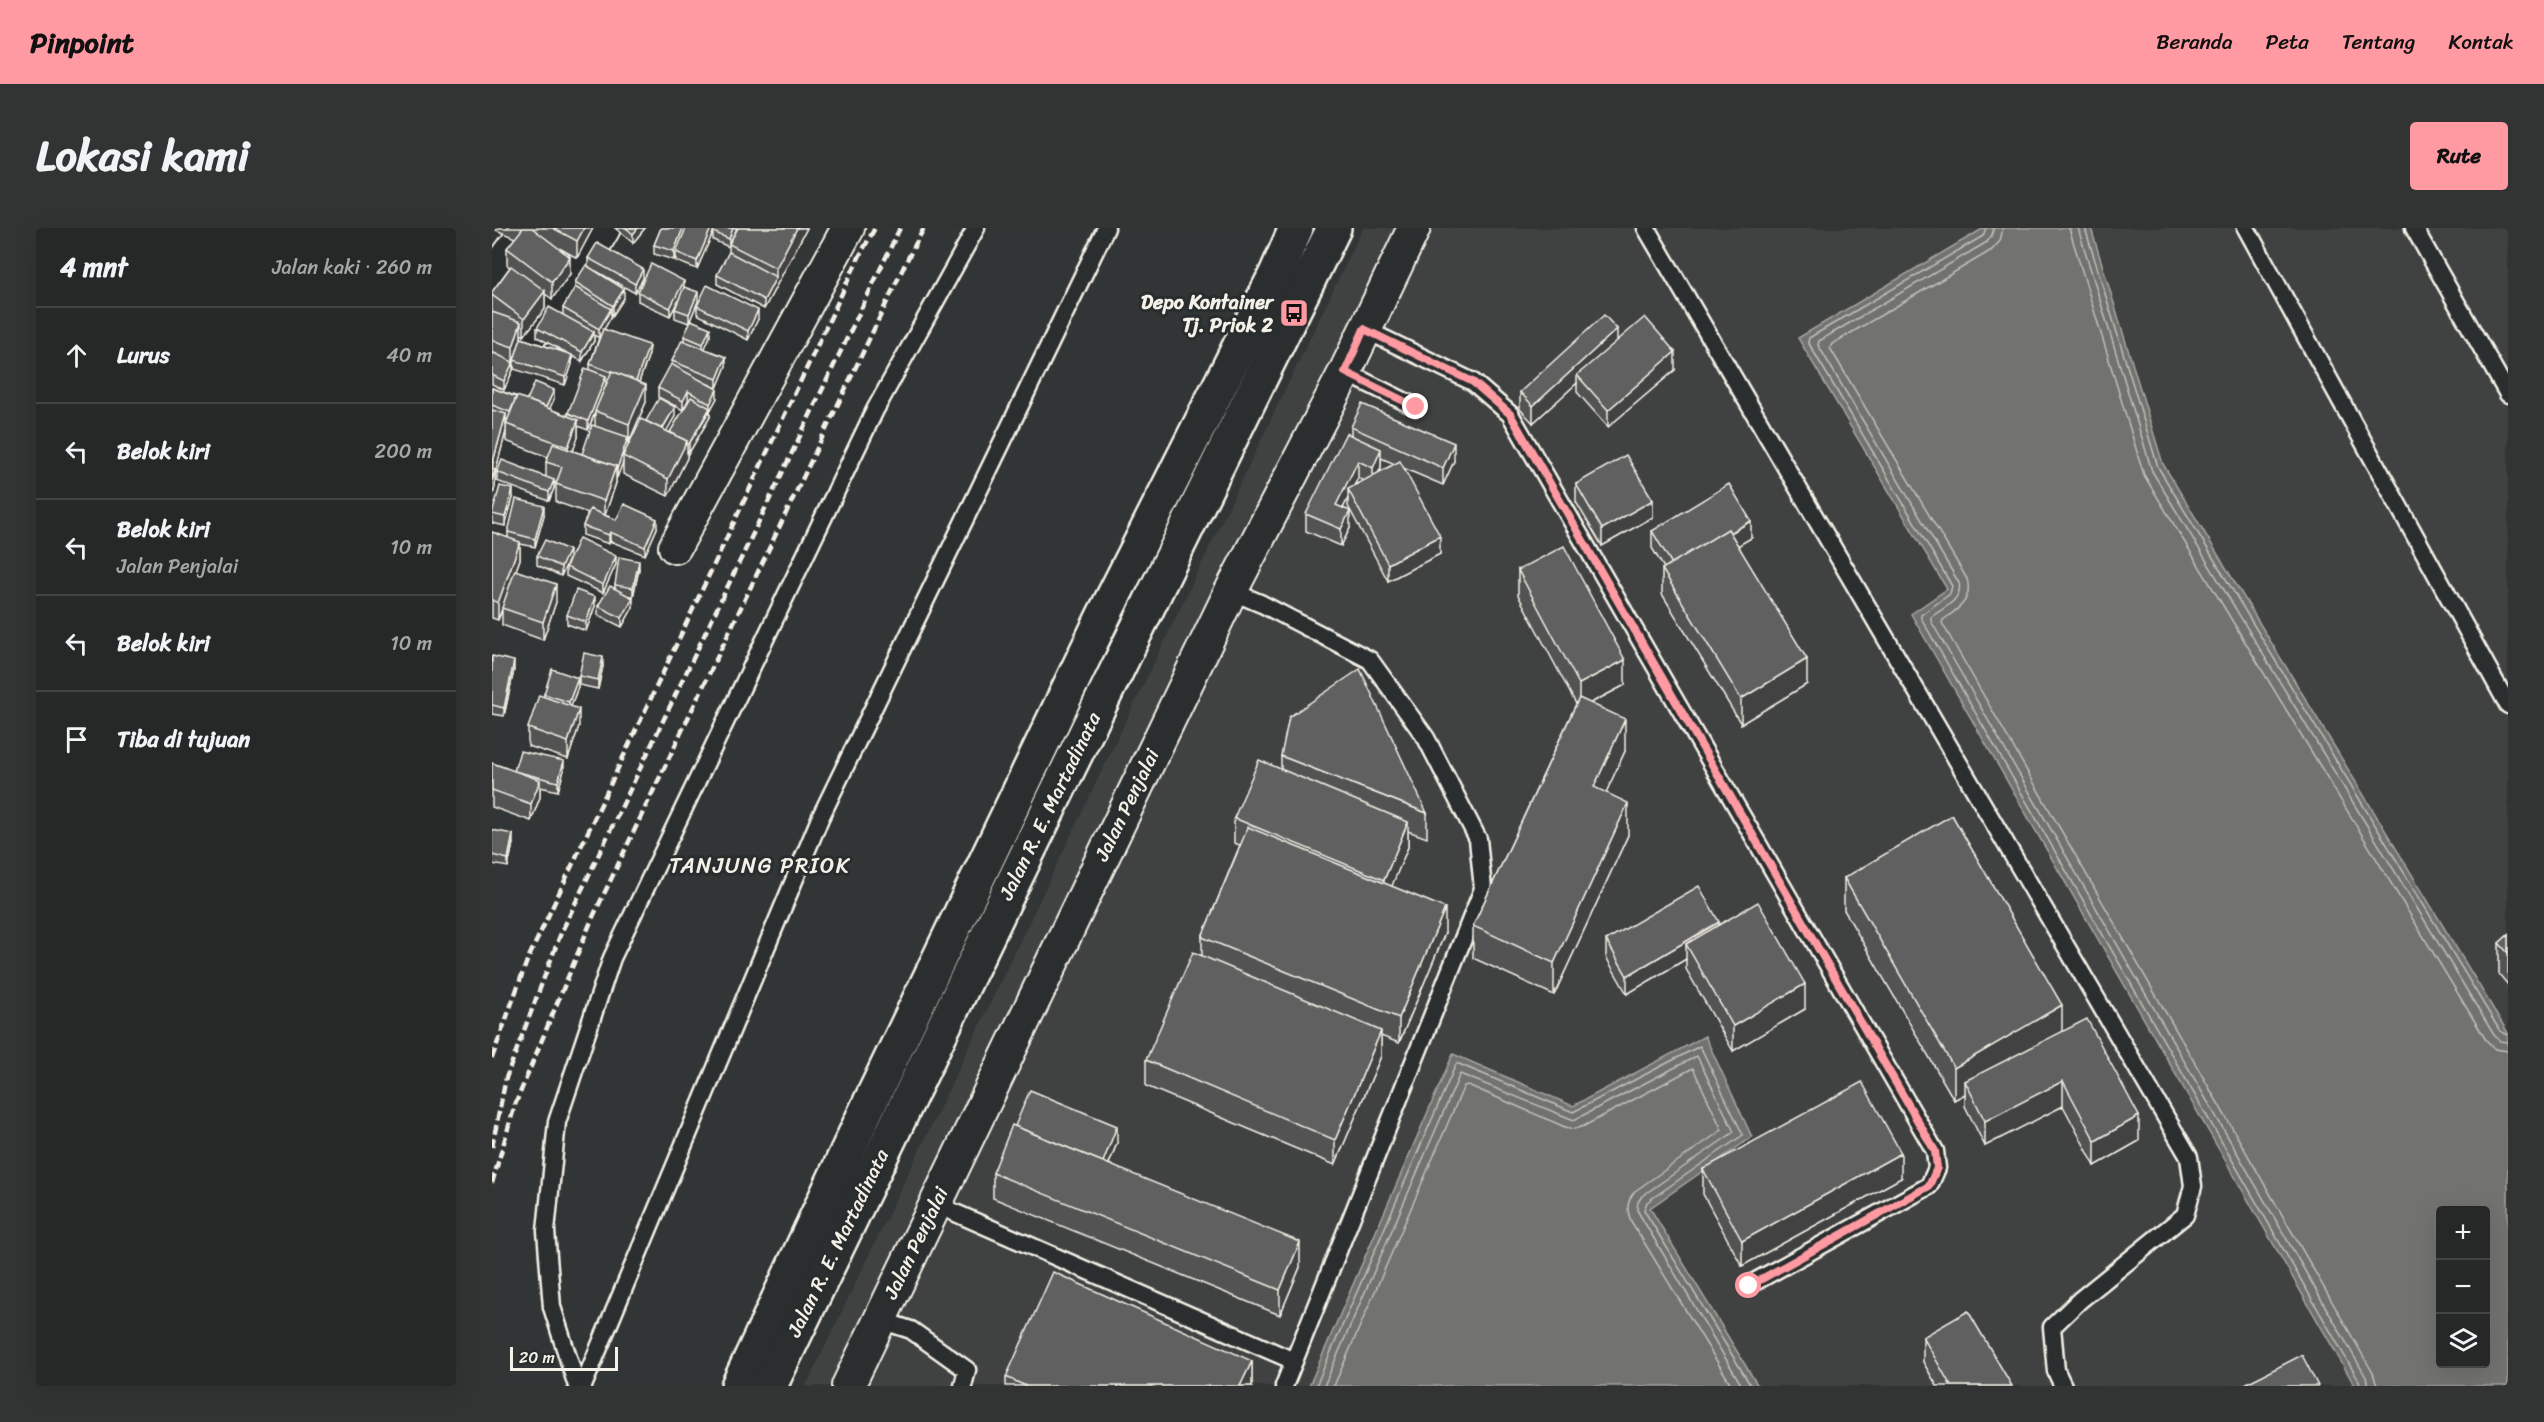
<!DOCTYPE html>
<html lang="id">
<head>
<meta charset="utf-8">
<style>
  :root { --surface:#262828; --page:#323434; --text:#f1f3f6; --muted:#a4a6a8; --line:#424445; --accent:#ff9aa2 }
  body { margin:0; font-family:Sriracha,sans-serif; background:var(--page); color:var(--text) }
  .controls { position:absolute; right:18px; bottom:18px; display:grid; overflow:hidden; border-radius:6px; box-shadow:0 6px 24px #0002 }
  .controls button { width:54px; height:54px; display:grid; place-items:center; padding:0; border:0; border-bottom:2px solid var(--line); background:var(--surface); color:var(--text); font:30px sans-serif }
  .scale { position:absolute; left:18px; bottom:15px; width:108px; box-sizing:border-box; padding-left:6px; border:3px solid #f4f1e8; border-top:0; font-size:16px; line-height:21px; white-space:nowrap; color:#f4f1e8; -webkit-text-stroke:4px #2a2d2e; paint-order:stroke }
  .stop { position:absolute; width:18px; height:18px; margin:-14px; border:4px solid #ff9aa2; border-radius:50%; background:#fff }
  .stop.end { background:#ff9aa2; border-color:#fff; box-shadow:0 2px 6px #0008 }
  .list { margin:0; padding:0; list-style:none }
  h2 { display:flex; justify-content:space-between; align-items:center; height:78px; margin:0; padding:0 24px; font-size:26px }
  h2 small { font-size:20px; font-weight:400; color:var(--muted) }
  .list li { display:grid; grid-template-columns:39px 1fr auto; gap:18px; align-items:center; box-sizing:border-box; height:96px; padding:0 24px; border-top:2px solid var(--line) }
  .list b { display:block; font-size:22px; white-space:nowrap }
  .list p { margin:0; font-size:20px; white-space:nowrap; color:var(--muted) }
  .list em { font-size:20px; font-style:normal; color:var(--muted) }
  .icon { flex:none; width:33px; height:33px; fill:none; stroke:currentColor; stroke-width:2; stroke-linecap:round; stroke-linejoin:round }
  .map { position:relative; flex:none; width:2016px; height:1158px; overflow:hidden; border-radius:6px }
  header { display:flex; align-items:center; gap:36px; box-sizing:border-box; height:84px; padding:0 30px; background:var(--accent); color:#111 }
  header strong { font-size:28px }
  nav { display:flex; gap:33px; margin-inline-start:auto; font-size:21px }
  .intro { display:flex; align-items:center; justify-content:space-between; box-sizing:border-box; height:144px; padding:0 36px }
  h1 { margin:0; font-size:42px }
  .button { padding:15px 27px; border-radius:6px; background:var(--accent); color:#111; font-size:21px; font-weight:700 }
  main { display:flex; gap:36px; padding:0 36px }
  aside { flex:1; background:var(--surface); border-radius:6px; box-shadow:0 6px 24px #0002 }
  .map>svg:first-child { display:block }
</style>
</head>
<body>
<header>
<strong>Pinpoint</strong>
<nav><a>Beranda</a><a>Peta</a><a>Tentang</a><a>Kontak</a></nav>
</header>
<div class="intro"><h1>Lokasi kami</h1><a class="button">Rute</a></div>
<main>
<aside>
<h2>4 mnt<small>Jalan kaki · 260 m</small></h2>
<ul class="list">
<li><svg class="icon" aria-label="ahead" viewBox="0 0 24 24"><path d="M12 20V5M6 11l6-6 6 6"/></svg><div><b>Lurus</b></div><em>40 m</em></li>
<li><svg class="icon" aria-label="left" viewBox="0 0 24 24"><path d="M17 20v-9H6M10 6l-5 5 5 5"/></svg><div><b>Belok kiri</b></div><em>200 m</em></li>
<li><svg class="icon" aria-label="left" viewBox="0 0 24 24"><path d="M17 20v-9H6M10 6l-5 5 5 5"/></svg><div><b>Belok kiri</b><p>Jalan Penjalai</p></div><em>10 m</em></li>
<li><svg class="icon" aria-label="left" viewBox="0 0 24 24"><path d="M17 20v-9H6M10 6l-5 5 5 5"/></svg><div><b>Belok kiri</b></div><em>10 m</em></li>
<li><svg class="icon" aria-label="arrive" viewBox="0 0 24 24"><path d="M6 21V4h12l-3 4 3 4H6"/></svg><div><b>Tiba di tujuan</b></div></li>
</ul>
</aside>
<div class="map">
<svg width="2016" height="1158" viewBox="0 0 2016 1158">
  <rect width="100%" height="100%" fill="#323535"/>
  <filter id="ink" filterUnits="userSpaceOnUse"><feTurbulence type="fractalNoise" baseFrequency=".0167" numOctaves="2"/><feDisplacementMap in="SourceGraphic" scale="12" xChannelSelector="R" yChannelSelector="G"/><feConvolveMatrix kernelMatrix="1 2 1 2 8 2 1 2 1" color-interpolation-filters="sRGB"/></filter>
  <g filter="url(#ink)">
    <g fill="#404242">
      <path d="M871,0H1492L1306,110L1455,361L1420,387L1863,1158H1266L1157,980L1260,909L1212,808L1081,878L961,827L817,1158H314Z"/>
      <path d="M1599,0H2016V805L1671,236Z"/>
    </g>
    <g fill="#727370" stroke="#a6a5a0" stroke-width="1.5" fill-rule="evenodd">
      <path d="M1492,0H1599L1671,236L2016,805V1158H1863L1419,386L1455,361L1306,110ZM1994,982V1136H1948V982Z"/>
      <path d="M1213,808L1260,909L1158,980L1266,1158H817L961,826L1081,878Z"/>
    </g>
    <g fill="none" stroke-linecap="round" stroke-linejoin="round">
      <g stroke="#c0bfb8" stroke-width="1.5">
        <path d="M1494,0L1491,8L1317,110L1316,114L1460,358L1458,366L1429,387V390L1867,1153L1868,1158"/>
        <path d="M1502,0L1500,7L1495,14L1327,113L1326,117L1467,355C1471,372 1451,380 1439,389V393L1874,1149L1876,1158"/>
        <path d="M1511,0L1508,13L1500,22L1340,116L1338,120L1475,351C1481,372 1466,381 1451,392L1450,395L1881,1145L1885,1158"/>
        <path d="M1577,0L1652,247L1994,812L2003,821L2016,823"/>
        <path d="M1586,0L1660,243L2002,807L2008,813L2016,814"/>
        <path d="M1593,0L1666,239L2008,803L2016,807"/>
        <path d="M824,1158L964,836H967L1081,884L1208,818L1251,907L1155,974L1152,982L1259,1158"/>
        <path d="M832,1158L968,846L1082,892L1205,828L1242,904L1150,968L1146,974L1145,982L1250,1158"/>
        <path d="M842,1158L972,858L976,857L1073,899L1082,901L1092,898L1201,840L1230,902L1143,963C1135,972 1134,982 1139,993L1240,1158"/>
      </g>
      <g stroke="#f4f1e8" stroke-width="21">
        <g id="lane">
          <path d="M1154,0L1697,929L1701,958L1693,987L1588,1072L1560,1099L1564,1143L1571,1158"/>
          <path d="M1754,0L2016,477"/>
          <path d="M1922,0L2016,166"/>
          <path d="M872,101L981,154L1018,186L1443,923L1445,940L1437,958L1257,1057"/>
          <path d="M853,144L924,179"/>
          <path d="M739,363L770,376L878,432L934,510L986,611L991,661L792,1158"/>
          <path d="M443,976L802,1133"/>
          <path d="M388,1092L419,1102L475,1142L471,1158"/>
          <path d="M85,1158L60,1079L54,1003L65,894L120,730L383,182L484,0"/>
          <path d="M91,1158L329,588L614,0"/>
        </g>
      </g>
      <g stroke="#f4f1e8" stroke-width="36">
        <g id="street">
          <path d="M0,51C11,33 25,18 35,0"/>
          <path d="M0,93L33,110C62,93 94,30 112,0"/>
          <path d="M183,319L356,0"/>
          <path d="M356,1158L739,363L853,144L922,0"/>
        </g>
      </g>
      <g stroke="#f4f1e8" stroke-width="38">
        <g id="highway">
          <path d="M246,1158L373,885L611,389L784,46L804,0"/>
          <path d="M278,1158L562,570L842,0"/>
        </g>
      </g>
      <use href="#lane" stroke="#2a2d2e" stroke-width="16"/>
      <use href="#street" stroke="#2a2d2e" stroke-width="32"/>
      <use href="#highway" stroke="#2a2d2e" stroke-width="33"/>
      <g stroke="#f4f1e8" stroke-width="4.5" stroke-dasharray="9 4.5" stroke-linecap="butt">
        <path d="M0,830L35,733L368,27L383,0"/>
        <path d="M0,919L14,850L69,705L408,0"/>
        <path d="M0,955L23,877L100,691L415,32L432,0"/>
      </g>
    </g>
    <g fill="#525352" stroke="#f4f1e8" stroke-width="1.5" fill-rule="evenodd">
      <path d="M4,0H101L85,30L69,21L78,46L60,71L53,66V81L32,108L29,106V110L75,125L45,109V100L71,87V80L83,60V54L96,38V30L151,50L143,65L104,43L132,70L121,87L119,85V89L112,101L157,126L147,154L154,174L137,214L136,213V217L154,193L183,188L174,203L178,205L197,173L196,172L191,182L166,169V160L180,137V133L192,113V108H218L212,121L234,138L225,160L216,156L225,170L218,183V189L197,225L195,223V230L176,268L131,246V234L124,250V255L113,287L124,292L165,300L153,327L118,313L117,316L91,307V298L96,285L64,274V255L62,254V260L57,273L5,253V244L54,249V234L56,229L14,213V196L16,192L14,191V203L3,245V259L0,270V160L35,172L62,171L57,181L76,188V185L98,141V136L108,107L107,110L102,107V113L90,133L80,128V136L73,157L22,141V133L21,142L12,162L0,156V64L18,39L15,37V20L23,10L4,2ZM103,185V198L90,226L81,223L86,209V198L96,202Z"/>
      <path d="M123,0H153L141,15Z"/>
      <path d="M169,0H194L190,11L194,0H315L272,81L225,56V47L237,24V18V19L221,12V4L205,41L184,33V26L182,32L162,26V17Z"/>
      <path d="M192,59L206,73L197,95L183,90V81L186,73L178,88L146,73V64Z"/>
      <path d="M205,78L266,91L256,112L205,86Z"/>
      <path d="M1125,112L1183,142L1116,199L1085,164V155L1041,195L1028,181V164Z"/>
      <path d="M859,199L962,233L951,257L911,240L948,326L896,353L856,278V270L851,280L858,300L849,318L814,303V286L859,208ZM889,230L903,236L887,244L889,239ZM866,250L871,253L862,257Z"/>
      <path d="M1084,256L1161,289L1110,318L1084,274Z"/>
      <path d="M21,270L13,298L0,295V286Z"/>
      <path d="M52,287L43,319L28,316V331L24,342L64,374L51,412L10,397V382L6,392L0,390V304L16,310V304Z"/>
      <path d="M1160,303L1259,310L1246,317L1315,456L1249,496L1170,366V341L1172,340L1160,320Z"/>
      <path d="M45,328L77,331L69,348L45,337Z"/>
      <path d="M124,336L111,365L74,348V339Z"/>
      <path d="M147,341L141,369L138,368L141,379L130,399L106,387V378L123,360V357Z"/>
      <path d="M1026,342L1133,457L1099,475L1133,523L1114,564L1136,607L1062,767L981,730V698L1084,476L1026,367Z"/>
      <path d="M103,378L94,403L75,396V387Z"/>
      <path d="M0,428L22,442L12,488L0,486Z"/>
      <path d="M111,438L106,461L87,457V448Z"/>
      <path d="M86,459L79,478L87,498L76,531L36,518V500L52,469V466Z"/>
      <path d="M789,528L935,585V610L916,603V619L899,658L953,705L907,815L889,808V828L843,937L654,858V832L710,728V709L748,617L742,615V590L789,541Z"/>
      <path d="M0,535L22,543L72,542L66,563L48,559V569L39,593L0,579Z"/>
      <path d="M0,602L21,615L16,639L0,636Z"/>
      <path d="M1352,650L1570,803L1647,913L1603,938L1571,878L1493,918L1473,878V866L1462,872L1352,682Z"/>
      <path d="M1227,697L1313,781L1241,823L1194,741V731L1135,766L1114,729V712Z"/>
      <path d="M2016,707V757L2007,746V715Z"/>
      <path d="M523,898L625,915L617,936L808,1039L788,1087L501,970V945Z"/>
      <path d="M1211,941L1409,950L1250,1038L1211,966Z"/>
      <path d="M1431,1109L1520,1158H1445L1431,1134Z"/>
      <path d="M760,1133V1158H514V1149Z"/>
    </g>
    <g fill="#424342" stroke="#f4f1e8" stroke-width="1.5">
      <path d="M92,0H101L85,30V13Z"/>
      <path d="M146,0H153L141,15V6Z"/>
      <path d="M191,0H194L185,24H184L182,32V23Z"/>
      <path d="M219,0H223L205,41V33Z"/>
      <path d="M241,0H245L237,16V19V11Z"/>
      <path d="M305,0H315L272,81V72L284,49V40Z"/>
      <path d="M78,29V46L60,71V54Z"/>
      <path d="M151,41V50L143,65V56Z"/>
      <path d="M192,53V61L178,88V80Z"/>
      <path d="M132,61V70L121,87V78Z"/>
      <path d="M53,63V81L32,108V91Z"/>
      <path d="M206,64V73L197,95V86Z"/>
      <path d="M119,81V89L107,110V101Z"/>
      <path d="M266,82V91L256,112V103Z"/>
      <path d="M29,94V111L21,135V142L12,162V153L21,134V119Z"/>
      <path d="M218,100V108L211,125V116Z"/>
      <path d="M1125,101V119L1085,147V155L1041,195V178Z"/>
      <path d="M102,104V113L90,133V124Z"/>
      <path d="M157,117V126L144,162V153Z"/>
      <path d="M1183,124V142L1116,199V182Z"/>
      <path d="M80,127V136L73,157V149Z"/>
      <path d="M234,129V138L225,160V151Z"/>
      <path d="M114,148V156L96,202V193Z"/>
      <path d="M154,157V174L137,214V196Z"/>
      <path d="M225,161V170L218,183V189L197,225V216L218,182V176Z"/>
      <path d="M62,162V171L53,191V182Z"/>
      <path d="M196,163V172L191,182V173Z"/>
      <path d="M183,179V188L170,211V202Z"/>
      <path d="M14,186V203L3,245V259L0,270L1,234Z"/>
      <path d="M86,192V209L76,236V219Z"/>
      <path d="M136,209V218L131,228V234L125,250V241Z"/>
      <path d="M195,213V230L176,268V251Z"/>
      <path d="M962,215V233L951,257V240Z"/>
      <path d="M889,221V239L881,257V240Z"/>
      <path d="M866,233V250L858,265L856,261V270L844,294V277Z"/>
      <path d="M124,238V255L112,290V273Z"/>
      <path d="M62,252V260L57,273V264Z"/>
      <path d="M21,261V270L13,298V289Z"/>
      <path d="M1161,272V289L1110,318V301Z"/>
      <path d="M52,278V287L43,319V311Z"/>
      <path d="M858,283V300L849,318V301Z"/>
      <path d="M165,291V300L153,327V319Z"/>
      <path d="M1259,293V310L1182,356V339Z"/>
      <path d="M118,304V313L117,316V307Z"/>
      <path d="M948,308V326L896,353V336Z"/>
      <path d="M28,314V331L6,392V375Z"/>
      <path d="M77,322V331L69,348V339Z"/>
      <path d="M124,328V336L111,365V357Z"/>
      <path d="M147,333V341L141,369V360Z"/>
      <path d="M64,356V374L51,412V394Z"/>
      <path d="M103,369V378L94,403V394Z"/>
      <path d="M141,370V379L130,399V390Z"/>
      <path d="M111,429V438L106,461V452Z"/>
      <path d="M1315,431V456L1249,496V471Z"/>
      <path d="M1133,432V457L1087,481V456Z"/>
      <path d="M22,433V442L12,488V480Z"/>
      <path d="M86,450V459L77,483V474Z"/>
      <path d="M87,481V498L76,531V514Z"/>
      <path d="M1133,491V523L1102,591V559Z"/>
      <path d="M72,533V542L66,563V554Z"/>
      <path d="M48,552V569L39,593V576Z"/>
      <path d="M1136,575V607L1062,767V735Z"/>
      <path d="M916,594V619L892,677V652Z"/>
      <path d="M21,606V615L16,639V631Z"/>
      <path d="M953,680V705L907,815V790Z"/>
      <path d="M1227,694V712L1194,716V731L1135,766V748Z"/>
      <path d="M1313,756V781L1241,823V798Z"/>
      <path d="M1570,777V809L1473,853V866L1462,872V840Z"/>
      <path d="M889,803V828L843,937V912Z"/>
      <path d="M1571,853V878L1493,918V893Z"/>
      <path d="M1647,888V913L1603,938V913Z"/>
      <path d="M625,898V915L608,958V941Z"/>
      <path d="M1409,925V950L1250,1038V1013Z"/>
      <path d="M808,1014V1039L788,1087V1062Z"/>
      <path d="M760,1133V1158H748Z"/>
    </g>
    <g fill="#5f605f" stroke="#f4f1e8" stroke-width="1.5">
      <path d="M31,0H40L78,29L60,54L15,20Z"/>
      <path d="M61,0H92L85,13Z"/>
      <path d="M134,0H146L141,6Z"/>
      <path d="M169,0H191L182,23L162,17Z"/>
      <path d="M194,0H219L205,33L184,24Z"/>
      <path d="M223,0H241L237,11L221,4Z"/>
      <path d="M246,0H305L284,40L237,16Z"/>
      <path d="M105,15L151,41L143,56L96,30Z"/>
      <path d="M237,24L284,49L272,72L225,47Z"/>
      <path d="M159,36L192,53L178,80L146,64Z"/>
      <path d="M94,37L132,61L121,78L83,54Z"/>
      <path d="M19,38L53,63L32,91L0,67V64Z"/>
      <path d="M215,57L266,82L256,103L205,78Z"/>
      <path d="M83,59L119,81L107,101L71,80Z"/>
      <path d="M192,59L206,64L197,86L183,81Z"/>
      <path d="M57,79L102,104L90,124L45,100Z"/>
      <path d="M0,84L29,94L21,119L0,112Z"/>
      <path d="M1112,87L1125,101L1041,178L1028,164Z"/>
      <path d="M1153,89L1183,124L1116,182L1085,147Z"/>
      <path d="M199,92L218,100L211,116L192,108Z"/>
      <path d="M111,101L157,117L144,153L120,143L119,144L98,136Z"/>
      <path d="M29,110L80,127L73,149L22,132Z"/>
      <path d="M190,112L234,129L225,151L180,133Z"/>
      <path d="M0,124L21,134L12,153L0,147Z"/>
      <path d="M179,136L225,161L218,176L196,163L191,173L166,160Z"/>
      <path d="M93,140L114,148L96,193L76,185Z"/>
      <path d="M120,143L154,157L137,196L103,183Z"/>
      <path d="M43,154L62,162L54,179L35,172Z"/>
      <path d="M0,160L24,169L18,184L0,177Z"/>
      <path d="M25,168L86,192L76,219L14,196Z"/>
      <path d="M199,169L218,180L197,216L194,214L195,213L178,204Z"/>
      <path d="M167,170L183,179L170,201L154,193Z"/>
      <path d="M870,176L962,215L951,240L859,199Z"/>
      <path d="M0,182L14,186L1,234H0Z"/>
      <path d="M149,191L195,213L176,251L131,228Z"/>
      <path d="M100,197L136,209L125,241L124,238L90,226Z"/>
      <path d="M854,205L889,221L881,240L866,233L844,277L858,283L849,301L814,286Z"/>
      <path d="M61,216L124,238L112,273L64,256L70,239L54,234Z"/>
      <path d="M1134,227L1161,272L1110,301L1084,256Z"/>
      <path d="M10,232L62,252L57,264L5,244Z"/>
      <path d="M908,233L948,308L896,336L856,261Z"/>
      <path d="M0,241L3,242L0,253Z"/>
      <path d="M1237,256L1259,293L1238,305L1236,301L1180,336L1160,303Z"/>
      <path d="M8,258L21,261L13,289L0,286Z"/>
      <path d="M24,271L52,278L43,311L16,304Z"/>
      <path d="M132,276L165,291L153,319L118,304L117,307L91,298L98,281L124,292Z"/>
      <path d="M1236,301L1315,431L1249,471L1170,341Z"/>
      <path d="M0,304L28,314L6,375L0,372Z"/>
      <path d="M87,310L124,328L111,357L74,339Z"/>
      <path d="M53,312L77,322L69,339L45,328Z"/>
      <path d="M1072,318L1133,432L1087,456L1026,342Z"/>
      <path d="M127,329L147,333L141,360L123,357Z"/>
      <path d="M23,342L64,356L51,394L10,380Z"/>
      <path d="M118,358L141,370L130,390L106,378Z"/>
      <path d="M84,362L103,369L94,394L75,387Z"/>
      <path d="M92,425L111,429L106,452L87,448Z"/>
      <path d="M0,428L22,433L12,480L0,477Z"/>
      <path d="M60,441L86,450L77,474L52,466Z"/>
      <path d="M868,441L935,585L789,528L797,489Z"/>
      <path d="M47,467L87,481L76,514L36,500Z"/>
      <path d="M1087,470L1133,491L1102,559L1136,575L1062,735L981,698Z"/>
      <path d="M28,523L72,533L66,554L22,543Z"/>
      <path d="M767,532L916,594L892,652L742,590Z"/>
      <path d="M0,535L48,552L39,576L0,562Z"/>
      <path d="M1460,587L1570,777L1462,840L1352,650Z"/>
      <path d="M756,599L953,680L907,790L710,709Z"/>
      <path d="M0,602L21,606L16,631L0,627Z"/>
      <path d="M1207,658L1227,694L1135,748L1114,712Z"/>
      <path d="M1266,674L1313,756L1241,798L1194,716Z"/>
      <path d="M2016,707V725L2007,715Z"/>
      <path d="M701,724L889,803L843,912L654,832Z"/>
      <path d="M1595,791L1647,888L1603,913L1571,853L1493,893L1473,853Z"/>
      <path d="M1370,854L1409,925L1250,1013L1211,941Z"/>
      <path d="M538,862L625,898L611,934L523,898Z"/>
      <path d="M520,897L808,1014L788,1062L501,945Z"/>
      <path d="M561,1044L760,1133L748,1158H534L514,1149Z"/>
      <path d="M1476,1083L1520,1158H1459L1431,1109Z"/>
      <path d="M1810,1127L1826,1158H1749Z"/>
    </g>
  </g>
  <g fill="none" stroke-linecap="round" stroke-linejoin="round" filter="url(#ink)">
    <path stroke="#ff9aa2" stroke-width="8" d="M924,179L853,144L872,101L981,154L1018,186L1443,923L1445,940L1437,958L1257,1058"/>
  </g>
  <defs>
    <g id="bus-square" transform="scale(1.5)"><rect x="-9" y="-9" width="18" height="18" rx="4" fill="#ff9aa2" stroke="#2a2d2e"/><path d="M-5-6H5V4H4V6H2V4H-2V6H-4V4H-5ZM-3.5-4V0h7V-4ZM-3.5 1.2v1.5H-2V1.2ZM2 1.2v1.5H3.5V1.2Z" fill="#111"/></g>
  </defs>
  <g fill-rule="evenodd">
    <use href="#bus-square" x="802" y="85"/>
  </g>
  <g text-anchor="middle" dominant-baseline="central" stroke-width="6" stroke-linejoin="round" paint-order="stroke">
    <g font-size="20" font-weight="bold" fill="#f4f1e8" stroke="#2a2d2e" text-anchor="end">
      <text x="781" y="74">Depo Kontainer<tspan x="781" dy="23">Tj. Priok 2</tspan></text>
    </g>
    <g font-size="20" fill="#f4f1e8" stroke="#2a2d2e">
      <text transform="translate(635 577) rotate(-64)">Jalan Penjalai</text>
      <text transform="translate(558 578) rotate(-64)">Jalan R. E. Martadinata</text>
      <text transform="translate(346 1015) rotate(-64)">Jalan R. E. Martadinata</text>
      <text transform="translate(424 1015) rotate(-64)">Jalan Penjalai</text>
    </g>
    <g font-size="22" letter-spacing="1.5" fill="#f4f1e8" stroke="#2a2d2e">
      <text x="268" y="637">TANJUNG PRIOK</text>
    </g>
  </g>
</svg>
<div class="controls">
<button>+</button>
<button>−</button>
<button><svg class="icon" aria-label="layers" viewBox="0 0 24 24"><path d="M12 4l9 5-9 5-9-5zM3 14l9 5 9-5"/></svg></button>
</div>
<div class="scale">20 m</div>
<div class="stop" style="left:1257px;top:1058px"></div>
<div class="stop end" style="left:924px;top:179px"></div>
</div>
</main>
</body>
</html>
